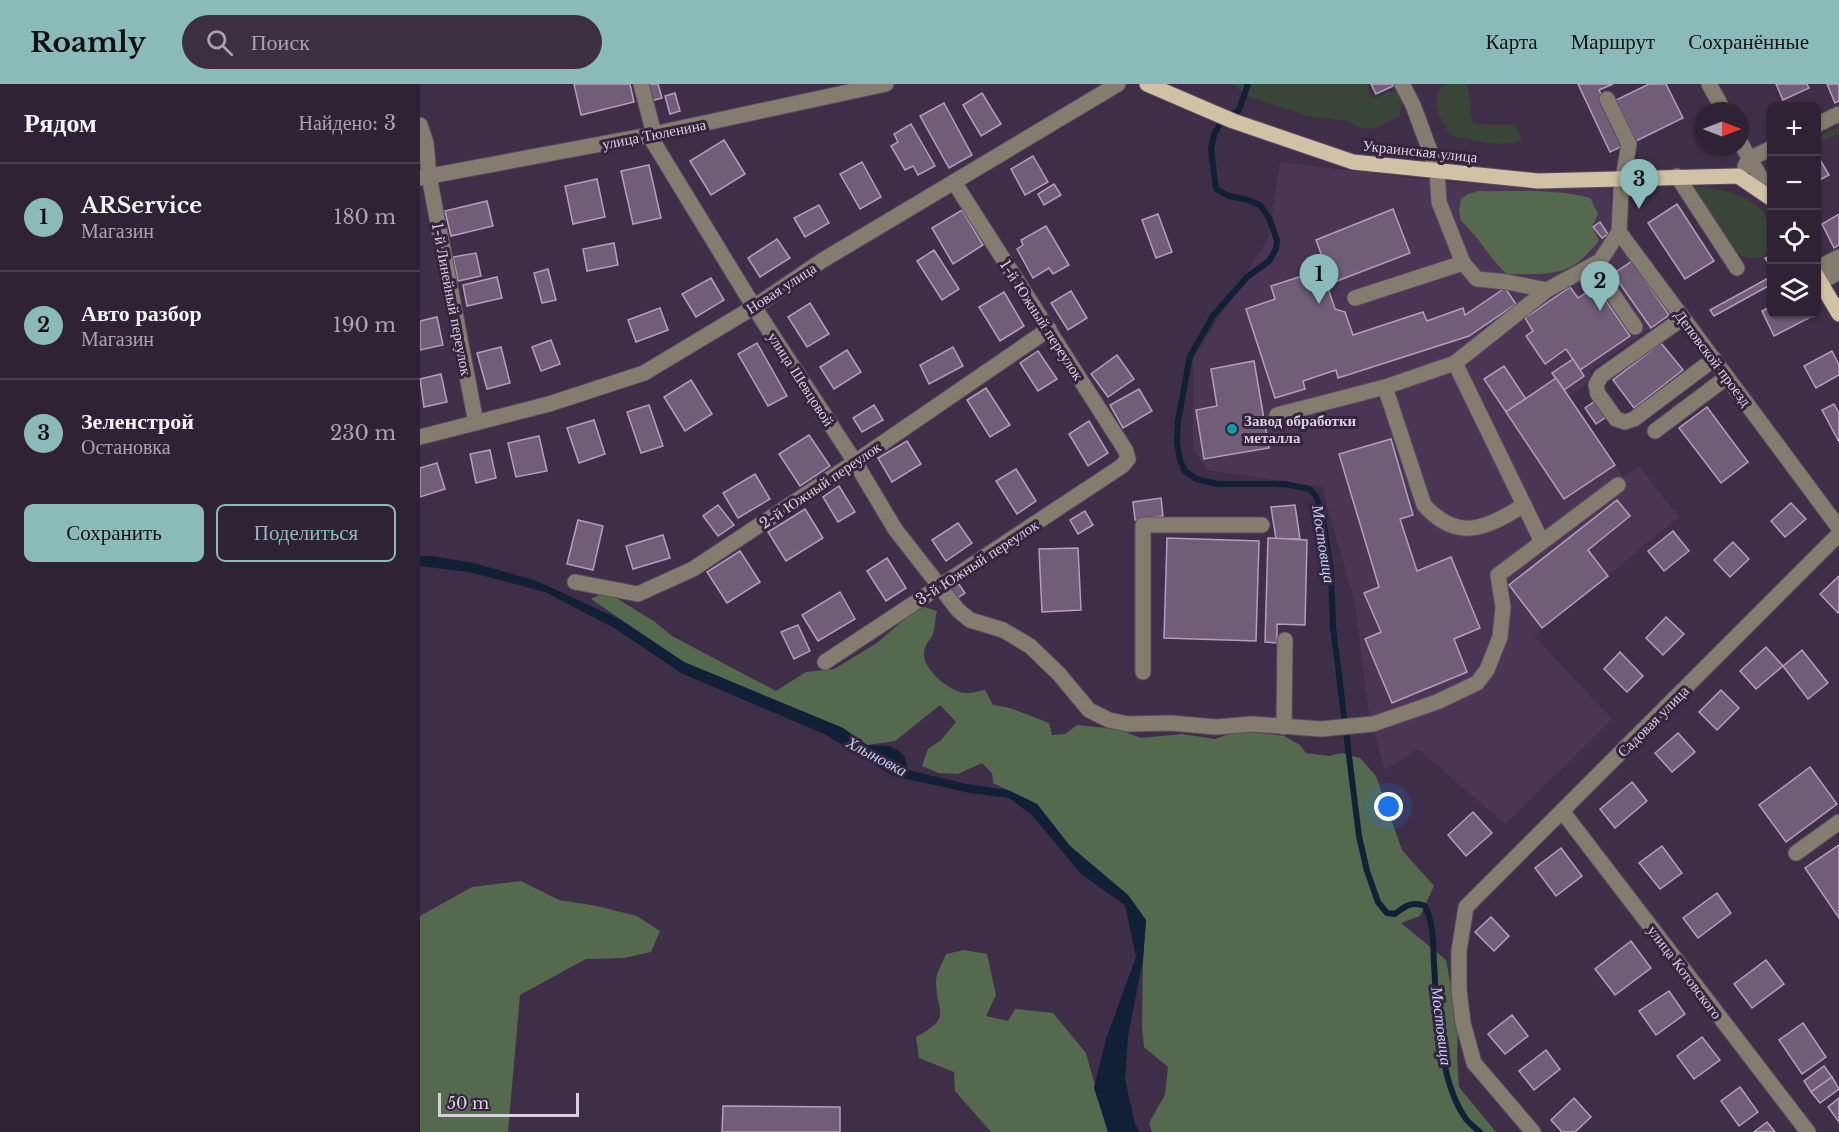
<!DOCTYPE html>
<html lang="ru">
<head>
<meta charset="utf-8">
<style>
  :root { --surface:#2f2235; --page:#3b2f41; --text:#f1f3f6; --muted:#a7a4ad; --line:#4a3f50; --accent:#8bbbb9 }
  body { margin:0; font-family:"Libre Baskerville",serif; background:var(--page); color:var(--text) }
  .controls { position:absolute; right:18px; top:18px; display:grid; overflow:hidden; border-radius:9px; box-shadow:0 2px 4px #0004 }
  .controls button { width:54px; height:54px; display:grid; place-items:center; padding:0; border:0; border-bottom:2px solid var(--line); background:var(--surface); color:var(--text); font:30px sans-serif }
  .compass { position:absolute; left:1275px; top:18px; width:54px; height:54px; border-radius:50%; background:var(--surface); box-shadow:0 2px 4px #0004; rotate:90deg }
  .scale { position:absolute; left:18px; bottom:15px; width:141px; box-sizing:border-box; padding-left:6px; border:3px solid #d9cede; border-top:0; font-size:16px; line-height:21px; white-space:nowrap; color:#d9cede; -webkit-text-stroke:4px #35243d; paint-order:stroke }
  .you { position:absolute; left:969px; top:723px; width:21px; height:21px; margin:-15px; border:4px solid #fff; border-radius:50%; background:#1a73e8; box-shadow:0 0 0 9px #1a73e833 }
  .badge { display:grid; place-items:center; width:39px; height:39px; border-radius:50%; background:var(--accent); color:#111; font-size:20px; font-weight:700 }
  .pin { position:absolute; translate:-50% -50px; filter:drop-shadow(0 2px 3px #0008) }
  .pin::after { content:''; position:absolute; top:32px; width:21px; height:18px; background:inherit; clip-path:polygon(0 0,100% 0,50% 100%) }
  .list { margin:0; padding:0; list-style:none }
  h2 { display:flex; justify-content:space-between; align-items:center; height:78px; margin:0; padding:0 24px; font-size:26px }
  h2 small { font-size:20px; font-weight:400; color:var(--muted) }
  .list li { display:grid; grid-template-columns:39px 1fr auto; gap:18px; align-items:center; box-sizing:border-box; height:108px; padding:0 24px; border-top:2px solid var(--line) }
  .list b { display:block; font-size:22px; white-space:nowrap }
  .list p { margin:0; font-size:20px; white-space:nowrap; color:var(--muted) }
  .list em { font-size:20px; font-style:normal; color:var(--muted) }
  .actions { display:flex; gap:12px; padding:18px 24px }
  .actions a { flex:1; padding:14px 0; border:2px solid var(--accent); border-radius:9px; text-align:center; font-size:21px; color:var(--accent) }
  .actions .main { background:var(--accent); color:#111 }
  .icon { flex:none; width:33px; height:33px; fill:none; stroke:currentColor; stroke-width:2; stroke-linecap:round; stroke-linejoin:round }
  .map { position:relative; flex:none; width:1419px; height:1048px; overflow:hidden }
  header { display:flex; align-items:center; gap:36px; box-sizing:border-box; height:84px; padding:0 30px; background:var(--accent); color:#111 }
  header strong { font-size:28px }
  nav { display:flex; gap:33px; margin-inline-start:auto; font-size:21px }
  .search { width:420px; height:54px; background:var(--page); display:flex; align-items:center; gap:15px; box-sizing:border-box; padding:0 21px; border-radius:33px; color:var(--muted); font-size:22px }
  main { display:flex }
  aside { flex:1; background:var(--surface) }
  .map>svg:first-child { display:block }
</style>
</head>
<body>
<header>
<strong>Roamly</strong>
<div class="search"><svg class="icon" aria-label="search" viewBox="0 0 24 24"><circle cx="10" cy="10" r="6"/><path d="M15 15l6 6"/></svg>Поиск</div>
<nav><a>Карта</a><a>Маршрут</a><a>Сохранённые</a></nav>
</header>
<main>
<aside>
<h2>Рядом<small>Найдено: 3</small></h2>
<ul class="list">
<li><span class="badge">1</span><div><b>ARService</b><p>Магазин</p></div><em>180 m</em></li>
<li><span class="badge">2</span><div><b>Авто разбор</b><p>Магазин</p></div><em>190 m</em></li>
<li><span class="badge">3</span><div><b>Зеленстрой</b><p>Остановка</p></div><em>230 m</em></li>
</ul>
<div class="actions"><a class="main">Сохранить</a><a>Поделиться</a></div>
</aside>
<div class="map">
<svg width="1419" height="1048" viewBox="0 0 1419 1048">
  <rect width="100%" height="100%" fill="#3f2e47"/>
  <path fill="#4b3554" d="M860,78L1024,98L1190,101L1192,152L1249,231L1169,287L1174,295L1149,313L1203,393L1219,382L1259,433L1114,552L1192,635L1085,740L998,665L965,686L949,630L935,520L902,403L787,386L773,365V275L849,153Z"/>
  <g fill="#394536">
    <path d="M812,0H947L950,12L955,14L968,8H977L982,20L979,32L954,45L941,44L928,37L887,32L847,19L831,13Z"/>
    <path d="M1027,0H1045L1048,3L1052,38C1061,43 1084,39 1096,41L1101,56C1081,65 1051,55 1030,51C1021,35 1011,22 1020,4Z"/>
    <path d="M1419,42V50L1397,60V54Z"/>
    <path d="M1274,102C1305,105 1351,114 1351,152C1351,160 1351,168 1343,172C1334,177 1320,172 1312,166C1305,159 1284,129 1280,120C1277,115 1276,108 1274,102Z"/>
  </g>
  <g fill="#55694e">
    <path d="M1059,107C1095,108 1135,104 1170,114L1178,130L1172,143L1179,156C1176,162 1171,165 1167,170C1146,194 1116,190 1087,190C1069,175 1059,152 1041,137L1039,127L1041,115L1048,110Z"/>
    <path d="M183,509L198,515L235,538L252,552L356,607L386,588L414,585L457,559L488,532L504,523L517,527C515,534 515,543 513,550C510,557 504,560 504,571C504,586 531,609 546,609C552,609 559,607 565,606L573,621L590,624L629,639L632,651L645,650L657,641L697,645L721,654L762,650L795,655L817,647L838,648L864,652L880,661L886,669L909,672L922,669L940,674L956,692L982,766L1014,802L1000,832L981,839L1026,876L1038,941L1037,973L1039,1003L1076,1048H732L729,1039L745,1011L748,983L724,963L722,944L723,876L726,836L708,811L650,762L617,720L573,699L572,689L562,679L538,690L519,689L502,682L508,665L521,656L536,638L520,621L475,657L447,661L423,644L264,578L171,515Z"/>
    <path d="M101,797L139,816L177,822L217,832L240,847L231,868L204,874L166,875L100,911L88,1048H0V832L52,803Z"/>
    <path d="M544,866L567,870L576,911L566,932L588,937L595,925L633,929L666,969L688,1048H571L535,1007L534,988L499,974L496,953C534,932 516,930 516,897C516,889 523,878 526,870Z"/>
  </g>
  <path fill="#112037" d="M0,472H13L54,479L117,497L199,535L264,578L423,644L447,661L469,662L479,667L485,673L488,686L547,700L588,706L617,720L650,762L708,811L726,836L723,876L708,952L705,995L715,1040L720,1048H688L674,1004L686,955L716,873L705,821L661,790L612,731L589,714L550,709L473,692L404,650L261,589L194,544L125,508L49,488L0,482Z"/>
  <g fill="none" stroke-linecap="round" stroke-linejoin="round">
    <path stroke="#112037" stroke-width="6" d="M828,0L819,26L801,38L794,51L791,65L796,105L809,112L828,116L840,121L849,134L857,156L856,165L849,177L827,193L793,232L770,272L758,337L757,359L760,376L765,387L776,395L798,400H865L889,405L896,412L902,429L911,487L913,543L939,752L947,787L958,818L967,829L975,830C985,822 992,817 1005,822C1014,840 1013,861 1014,881C1017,926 1019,998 1046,1035C1050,1040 1055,1044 1060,1048"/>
  </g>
  <g fill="#705e79" stroke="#b39ebd" stroke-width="1.5">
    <path d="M154,0H210L214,18L161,31Z"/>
    <path d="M227,0H238L242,14L231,17Z"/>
    <path d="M951,0H975V1L956,10Z"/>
    <path d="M1158,0H1193L1179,6L1205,61L1190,68Z"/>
    <path d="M1229,0H1246L1263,34L1216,57L1196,16Z"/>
    <path d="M1356,0H1387L1389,4L1363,16Z"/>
    <path d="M1407,0H1419V17L1415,19Z"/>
    <path d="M255,9L260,27L250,30L245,12Z"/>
    <path d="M562,9L581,40L561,52L543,21Z"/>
    <path d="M524,19L552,71L529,84L500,32Z"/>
    <path d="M491,40L515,82L498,91L493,82L485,86L471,62L478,58L474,50Z"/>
    <path d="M304,56L325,90L291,111L270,77Z"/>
    <path d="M1396,69L1409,91L1396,98Z"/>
    <path d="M613,72L628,98L605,111L591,85Z"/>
    <path d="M442,78L461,113L440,125L420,90Z"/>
    <path d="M229,81L241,134L213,140L201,87Z"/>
    <path d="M177,95L185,133L153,140L145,102Z"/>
    <path d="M634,100L641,111L624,121L618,110Z"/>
    <path d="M67,117L73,142L31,152L25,127Z"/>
    <path d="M1257,120L1294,177L1265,195L1228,139Z"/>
    <path d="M399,121L409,139L385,153L374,134Z"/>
    <path d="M973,125L990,169L912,199L896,156Z"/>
    <path d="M542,126L563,161L533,180L512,144Z"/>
    <path d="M738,130L752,168L736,174L722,136Z"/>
    <path d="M1419,130V161L1414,164L1402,140Z"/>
    <path d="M1180,138L1188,150L1182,154L1173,143Z"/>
    <path d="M626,142L649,181L633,190L629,184L613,194L597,165L603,161L601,156Z"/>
    <path d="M357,155L370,174L340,193L328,174Z"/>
    <path d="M194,159L198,181L167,187L163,165Z"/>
    <path d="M514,166L539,205L522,216L497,177Z"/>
    <path d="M56,169L61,192L38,197L33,173Z"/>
    <path d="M1352,171V185L1345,174Z"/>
    <path d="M1212,177L1249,231L1231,244L1193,190Z"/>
    <path d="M907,184L912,199L907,201L915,225L925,228L933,251L1003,228L1007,237L1043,224L1045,231L1085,204L1096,220L1049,252L918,294L916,286L883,297L885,305L855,314L826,225L855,215L851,202Z"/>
    <path d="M128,185L136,216L122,219L114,189Z"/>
    <path d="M1352,192V200L1294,232L1290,226Z"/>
    <path d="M77,193L82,214L47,222L43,201Z"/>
    <path d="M291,194L304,216L276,233L262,210Z"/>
    <path d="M1176,202L1210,252L1160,286L1146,265L1125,280L1106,252L1113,247L1105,234L1150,203L1158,214Z"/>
    <path d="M651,207L667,234L648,246L631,219Z"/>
    <path d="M584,208L604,242L580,257L559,223Z"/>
    <path d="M390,219L409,250L387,263L368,233Z"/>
    <path d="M1352,222V230H1387L1389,234L1354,252L1342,227Z"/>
    <path d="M240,224L248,246L216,258L208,236Z"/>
    <path d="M17,233L23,261L0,266V237Z"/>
    <path d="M131,256L140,280L121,287L112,263Z"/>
    <path d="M337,259L367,312L348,322L318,270Z"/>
    <path d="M1241,259L1263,286L1214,324L1193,296Z"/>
    <path d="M81,263L90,299L67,305L57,269Z"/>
    <path d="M533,263L543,282L509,300L500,281Z"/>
    <path d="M427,266L441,288L414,305L400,283Z"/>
    <path d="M618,267L637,295L618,307L600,279Z"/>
    <path d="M1412,267L1419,281V291L1396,304L1384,282Z"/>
    <path d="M697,271L714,295L688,313L671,290Z"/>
    <path d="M1153,275L1164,292L1144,306L1132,289Z"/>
    <path d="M834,277L849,364L784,375L776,326L797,322L791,285Z"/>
    <path d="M1084,282L1106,315L1086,328L1064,295Z"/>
    <path d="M21,290L27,318L4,323L0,295Z"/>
    <path d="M1136,294L1195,381L1144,415L1086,328Z"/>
    <path d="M271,296L292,330L265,347L244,313Z"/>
    <path d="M566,304L590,341L570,353L547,316Z"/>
    <path d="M719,305L732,327L703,344L690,321Z"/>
    <path d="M1175,317L1186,333L1176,340L1165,324Z"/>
    <path d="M1414,320L1419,329V358L1402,326Z"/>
    <path d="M229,321L243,362L221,369L207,328Z"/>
    <path d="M454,321L463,336L442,348L433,334Z"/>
    <path d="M1287,323L1328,378L1301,399L1259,344Z"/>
    <path d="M174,336L185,370L159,379L147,344Z"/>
    <path d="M669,337L688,369L668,382L649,350Z"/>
    <path d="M389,351L410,382L380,402L359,370Z"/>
    <path d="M119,352L127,387L96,393L88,359Z"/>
    <path d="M971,355L993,431L980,435L997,487L1031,473L1060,544L1034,555L1047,588L972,619L945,555L961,548L944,509L959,503L919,370Z"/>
    <path d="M487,357L501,380L472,398L458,374Z"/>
    <path d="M70,366L76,394L56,399L50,370Z"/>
    <path d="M17,379L25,405L0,413V384Z"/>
    <path d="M596,385L616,417L597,430L576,397Z"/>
    <path d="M335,390L350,415L318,434L303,409Z"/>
    <path d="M419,402L435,428L418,438L403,413Z"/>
    <path d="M741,414L743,432L715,436L713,418Z"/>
    <path d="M1197,416L1210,432L1168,466L1188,492L1122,544L1089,501Z"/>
    <path d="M1371,419L1386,435L1365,453L1351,437Z"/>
    <path d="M298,421L314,441L298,452L283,432Z"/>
    <path d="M875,421L880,455H856L851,423Z"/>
    <path d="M385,425L403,454L366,477L348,448Z"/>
    <path d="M665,427L673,441L658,450L650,436Z"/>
    <path d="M158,436L183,442L173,486L147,480Z"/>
    <path d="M538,439L552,459L526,477L512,456Z"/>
    <path d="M1253,447L1269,467L1244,487L1228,467Z"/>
    <path d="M243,451L250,474L213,485L206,462Z"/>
    <path d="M747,454L839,457L836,557L744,554Z"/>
    <path d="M848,454L887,456L885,541L857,540V559L845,558Z"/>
    <path d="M1313,458L1329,475L1310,493L1294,476Z"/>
    <path d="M658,464L661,526L622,528L619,465Z"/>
    <path d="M320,467L340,498L307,519L287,488Z"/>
    <path d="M467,474L486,504L466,517L447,487Z"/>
    <path d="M1419,492V528L1418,529L1400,510Z"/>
    <path d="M538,499L545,509L536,515L530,505Z"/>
    <path d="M420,508L435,535L398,557L382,531Z"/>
    <path d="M1246,533L1264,550L1243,571L1226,554Z"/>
    <path d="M378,541L390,567L374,575L361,548Z"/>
    <path d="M1346,563L1363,582L1336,605L1320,587Z"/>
    <path d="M1382,566L1408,599L1388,615L1363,582Z"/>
    <path d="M1200,568L1223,592L1207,608L1184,585Z"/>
    <path d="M1301,606L1319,624L1297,646L1279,628Z"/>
    <path d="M1258,649L1275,668L1252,688L1235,669Z"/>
    <path d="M1390,683L1417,720L1366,758L1339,721Z"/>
    <path d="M1212,698L1227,717L1195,744L1180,725Z"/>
    <path d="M1053,728L1072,749L1046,772L1028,751Z"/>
    <path d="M1419,761V834L1385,784Z"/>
    <path d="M1242,762L1262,789L1240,805L1219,779Z"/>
    <path d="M1141,764L1162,792L1136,812L1115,784Z"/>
    <path d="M1297,809L1311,829L1278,854L1263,834Z"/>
    <path d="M1071,833L1089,852L1074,867L1055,848Z"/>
    <path d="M1211,857L1231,884L1195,911L1175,885Z"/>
    <path d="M1346,876L1364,900L1332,924L1314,900Z"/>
    <path d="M1249,907L1265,930L1236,951L1219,927Z"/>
    <path d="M1092,931L1108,952L1085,970L1068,950Z"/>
    <path d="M1383,939L1406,973L1382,990L1359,956Z"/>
    <path d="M1282,953L1300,976L1274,995L1257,972Z"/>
    <path d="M1126,966L1140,985L1114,1006L1099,987Z"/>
    <path d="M1404,982L1412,993L1391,1008L1384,997Z"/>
    <path d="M1412,993L1419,1005L1400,1019L1391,1008Z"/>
    <path d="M1320,1003L1338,1028L1319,1042L1301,1017Z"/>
    <path d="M1154,1014L1171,1033L1155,1048H1142L1131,1036Z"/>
    <path d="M1419,1014V1038L1408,1023Z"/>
    <path d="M303,1022L420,1023V1048H302Z"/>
    <path d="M1347,1038L1355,1048H1334Z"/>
  </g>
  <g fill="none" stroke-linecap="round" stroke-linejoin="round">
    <g stroke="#5b4b62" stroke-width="17">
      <g id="minor">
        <path d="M221,0L234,50"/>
        <path d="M982,0L993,21L1017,86L1019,118L1043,179L1057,195L1087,198L1127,206"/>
        <path d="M1289,0L1304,27"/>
        <path d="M1187,15L1209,60L1201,106L1199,148L1419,444"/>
        <path d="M0,41L6,59L9,92L56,339"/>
        <path d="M1396,41L1419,30"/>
        <path d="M229,51L334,223L435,378L475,445L538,526L550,536L583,546L610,562L639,590L669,626L689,636L708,640L751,639L796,643L833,640L901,645L953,640L1017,618L1057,599L1067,586L1080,553L1083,523L1078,491L1198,401"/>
        <path d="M1320,58L1352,113"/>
        <path d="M1325,82L1329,75L1352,64"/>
        <path d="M1257,92L1317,184"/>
        <path d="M0,94L229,51L466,0"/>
        <path d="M1173,181L1215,243"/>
        <path d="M1396,185L1419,173"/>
        <path d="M1401,198L1419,188"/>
        <path d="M935,214L1043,179"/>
        <path d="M1263,234L1181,292L1176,301L1178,310L1196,335L1205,338L1214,335L1294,275"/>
        <path d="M1035,279L965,303L1004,421C1038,459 1067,444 1104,421L1122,458"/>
        <path d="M857,331L965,303"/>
        <path d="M1235,347L1307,293"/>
        <path d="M0,353L129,320L224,289L334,223L403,176L698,0"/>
        <path d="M1104,421L1035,279L1127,206L1180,177L1199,148"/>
        <path d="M155,498L218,510L273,485L435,378L629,245"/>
        <path d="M405,578L702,382L708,375L706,367L534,98"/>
        <path d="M723,588V441H842"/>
        <path d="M864,643L865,556"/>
        <path d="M1142,727L1388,1048"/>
        <path d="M1376,769L1419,738"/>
        <path d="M1113,1048L1054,979L1043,939L1039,906V867L1046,823L1419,450"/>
      </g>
    </g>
    <g stroke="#5b4b62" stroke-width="17">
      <g id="major">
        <path d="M727,0L813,37L933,78L1118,97L1318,92L1352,115"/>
        <path d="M1396,191L1419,230"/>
      </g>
    </g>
    <use href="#minor" stroke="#847c6e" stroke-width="15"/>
    <use href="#major" stroke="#d1c1a5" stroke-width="15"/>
  </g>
  <circle fill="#0f9aa8" stroke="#35243d" stroke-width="2" cx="812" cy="345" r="6"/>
  <g text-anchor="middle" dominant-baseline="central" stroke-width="6" stroke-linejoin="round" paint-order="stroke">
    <g font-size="15" fill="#d9cede" stroke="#35243d">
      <text transform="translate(234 50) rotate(-11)">улица Тюленина</text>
      <text transform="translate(1000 67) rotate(6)">Украинская улица</text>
      <text transform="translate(361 204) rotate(-33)">Новая улица</text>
      <text transform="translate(32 215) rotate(79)">1-й Линейный переулок</text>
      <text transform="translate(622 236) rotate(57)">1-й Южный переулок</text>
      <text transform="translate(1293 274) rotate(53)">Деповской проезд</text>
      <text transform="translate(381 295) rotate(57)">улица Шевцовой</text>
      <text transform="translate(400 401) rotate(-34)">2-й Южный переулок</text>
      <text transform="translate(557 478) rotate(-33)">3-й Южный переулок</text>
      <text transform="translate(1233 637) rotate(-45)">Садовая улица</text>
      <text transform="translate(1265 888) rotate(53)">улица Котовского</text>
    </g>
    <g font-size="15" font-weight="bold" fill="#d9cede" stroke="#35243d" text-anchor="start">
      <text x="824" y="336">Завод обработки<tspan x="824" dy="17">металла</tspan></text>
    </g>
    <g font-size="16" font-style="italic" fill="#bbd5fd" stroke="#35243d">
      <text transform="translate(904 460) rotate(81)">Мостовица</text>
      <text transform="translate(457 672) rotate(28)">Хлыновка</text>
      <text transform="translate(1022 942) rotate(83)">Мостовица</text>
    </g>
  </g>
</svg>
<div class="controls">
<button>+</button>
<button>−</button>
<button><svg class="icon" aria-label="locate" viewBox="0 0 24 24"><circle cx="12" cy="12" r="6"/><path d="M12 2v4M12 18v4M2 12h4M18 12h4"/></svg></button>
<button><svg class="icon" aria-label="layers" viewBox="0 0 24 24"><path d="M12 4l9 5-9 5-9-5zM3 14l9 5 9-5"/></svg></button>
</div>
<svg class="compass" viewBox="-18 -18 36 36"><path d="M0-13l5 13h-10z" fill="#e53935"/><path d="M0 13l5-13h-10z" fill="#a7a4ad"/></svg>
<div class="scale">50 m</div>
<div class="you"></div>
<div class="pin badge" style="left:899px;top:220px">1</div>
<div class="pin badge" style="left:1180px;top:227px">2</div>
<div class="pin badge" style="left:1219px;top:125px">3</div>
</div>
</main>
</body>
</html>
